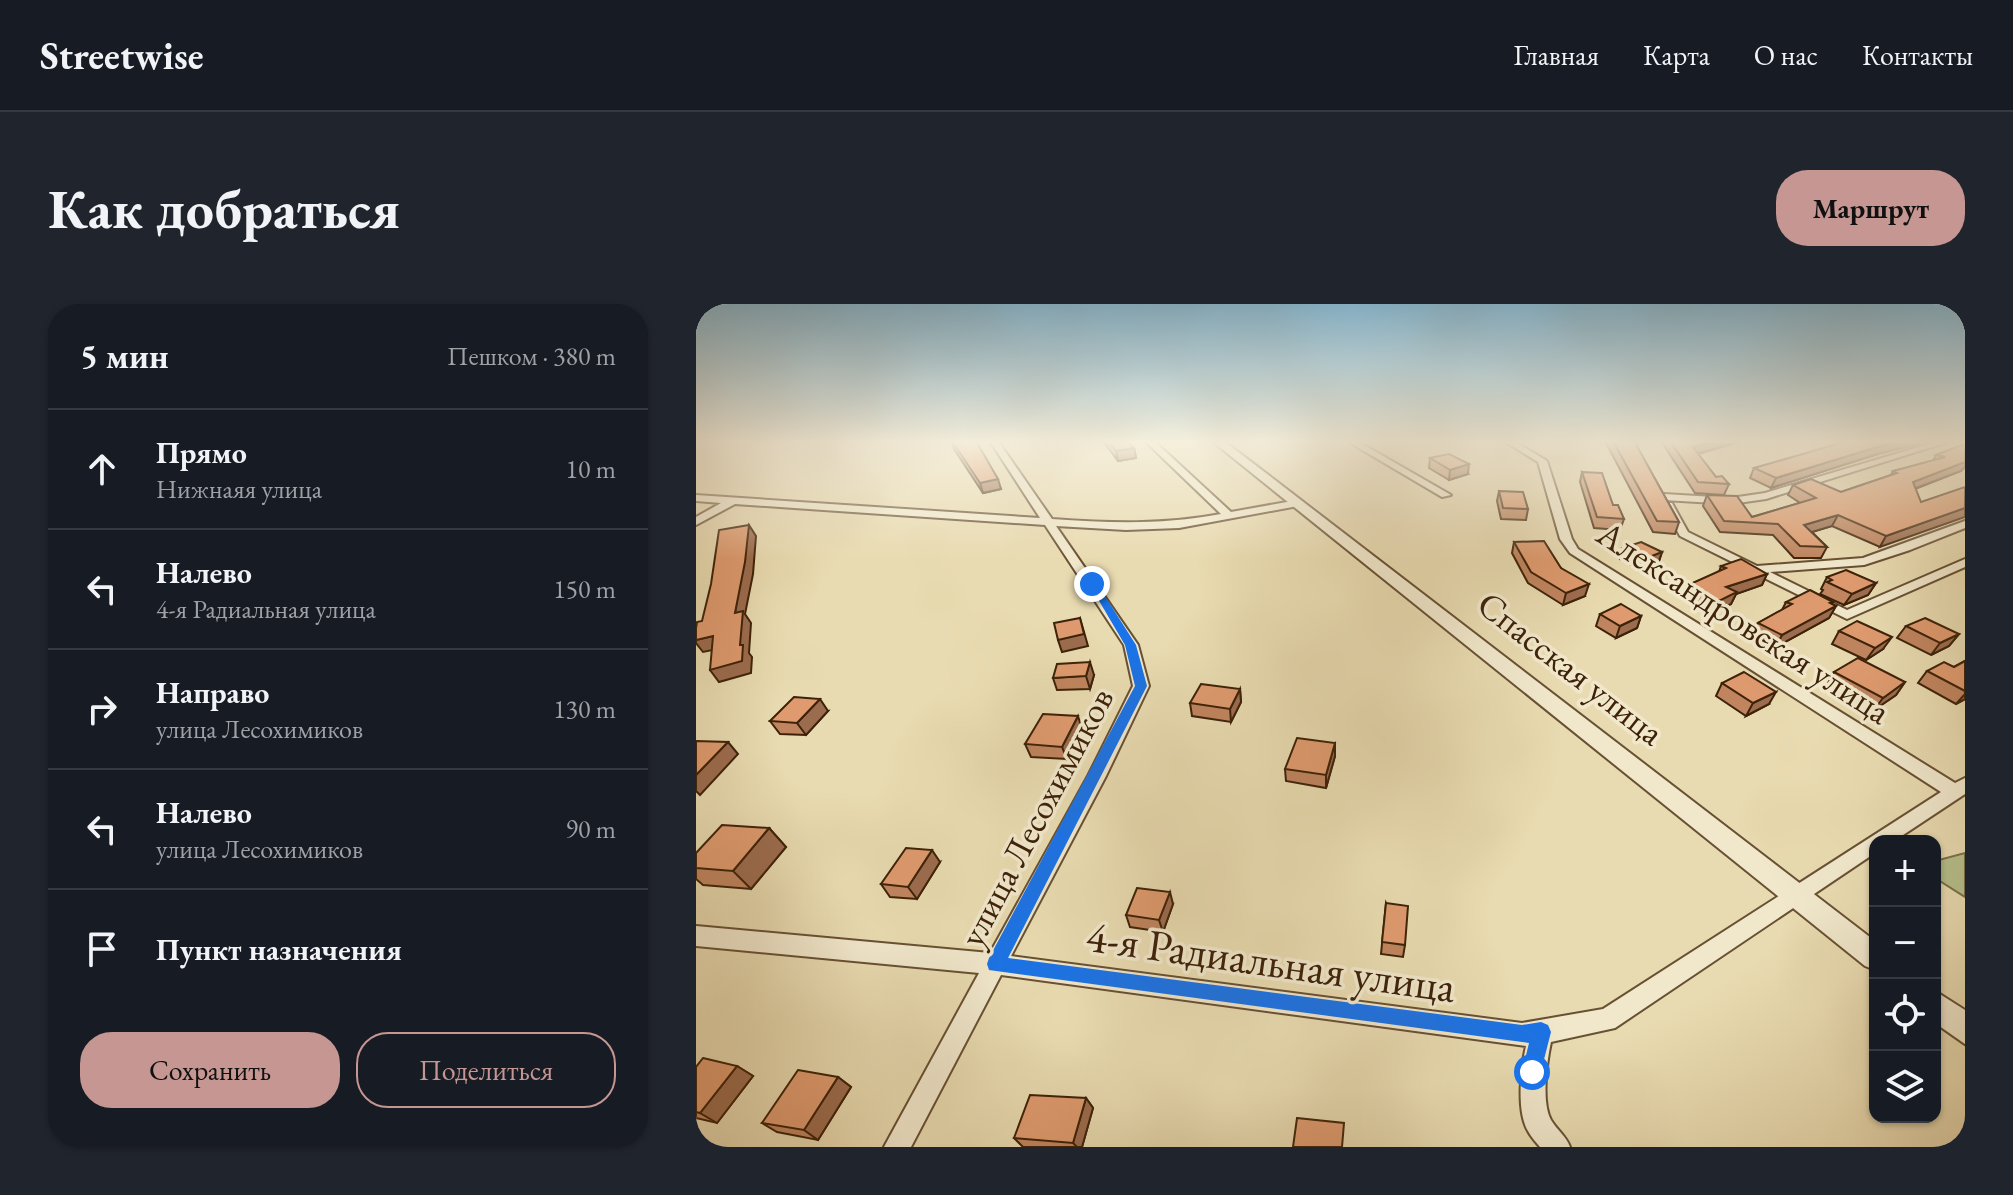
<!DOCTYPE html>
<html lang="ru">
<head>
<meta charset="utf-8">
<style>
  :root { --surface:#171b24; --page:#20242c; --text:#f1f3f6; --muted:#9ea1a6; --line:#363941; --accent:#c59692 }
  body { margin:0; font-family:"EB Garamond",serif; background:var(--page); color:var(--text) }
  .controls { position:absolute; right:24px; bottom:24px; display:grid; overflow:hidden; border-radius:16px; box-shadow:0 2px 6px #0004 }
  .controls button { width:72px; height:72px; display:grid; place-items:center; padding:0; border:0; border-bottom:2px solid var(--line); background:var(--surface); color:var(--text); font:40px sans-serif }
  .stop { position:absolute; width:24px; height:24px; margin:-18px; border:6px solid #1a73e8; border-radius:50%; background:#fff }
  .stop.end { background:#1a73e8; border-color:#fff; box-shadow:0 2px 8px #0008 }
  .list { margin:0; padding:0; list-style:none }
  h2 { display:flex; justify-content:space-between; align-items:center; height:104px; margin:0; padding:0 32px; font-size:34px }
  h2 small { font-size:26px; font-weight:400; color:var(--muted) }
  .list li { display:grid; grid-template-columns:52px 1fr auto; gap:24px; align-items:center; box-sizing:border-box; height:120px; padding:0 32px; border-top:2px solid var(--line) }
  .list b { display:block; font-size:30px; white-space:nowrap }
  .list p { margin:0; font-size:26px; white-space:nowrap; color:var(--muted) }
  .list em { font-size:26px; font-style:normal; color:var(--muted) }
  .actions { display:flex; gap:16px; padding:24px 32px }
  .actions a { flex:1; padding:18px 0; border:2px solid var(--accent); border-radius:32px; text-align:center; font-size:28px; color:var(--accent) }
  .actions .main { background:var(--accent); color:#111 }
  .icon { flex:none; width:44px; height:44px; fill:none; stroke:currentColor; stroke-width:2; stroke-linecap:round; stroke-linejoin:round }
  .map { position:relative; flex:none; width:1269px; height:843px; overflow:hidden; border-radius:32px }
  header { display:flex; align-items:center; gap:48px; box-sizing:border-box; height:112px; padding:0 40px; background:var(--surface); border-bottom:2px solid var(--line) }
  header strong { font-size:38px }
  nav { display:flex; gap:44px; margin-inline-start:auto; font-size:28px }
  .intro { display:flex; align-items:center; justify-content:space-between; box-sizing:border-box; height:192px; padding:0 48px }
  h1 { margin:0; font-size:56px }
  .button { padding:20px 36px; border-radius:32px; background:var(--accent); color:#111; font-size:28px; font-weight:700 }
  main { display:flex; gap:48px; padding:0 48px }
  aside { flex:1; background:var(--surface); border-radius:32px; box-shadow:0 2px 6px #0004 }
  .map>svg:first-child { display:block }
</style>
</head>
<body>
<header>
<strong>Streetwise</strong>
<nav><a>Главная</a><a>Карта</a><a>О нас</a><a>Контакты</a></nav>
</header>
<div class="intro"><h1>Как добраться</h1><a class="button">Маршрут</a></div>
<main>
<aside>
<h2>5 мин<small>Пешком · 380 m</small></h2>
<ul class="list">
<li><svg class="icon" aria-label="ahead" viewBox="0 0 24 24"><path d="M12 20V5M6 11l6-6 6 6"/></svg><div><b>Прямо</b><p>Нижнаяя улица</p></div><em>10 m</em></li>
<li><svg class="icon" aria-label="left" viewBox="0 0 24 24"><path d="M17 20v-9H6M10 6l-5 5 5 5"/></svg><div><b>Налево</b><p>4-я Радиальная улица</p></div><em>150 m</em></li>
<li><svg class="icon" aria-label="right" viewBox="0 0 24 24"><path d="M7 20v-9h11M14 6l5 5-5 5"/></svg><div><b>Направо</b><p>улица Лесохимиков</p></div><em>130 m</em></li>
<li><svg class="icon" aria-label="left" viewBox="0 0 24 24"><path d="M17 20v-9H6M10 6l-5 5 5 5"/></svg><div><b>Налево</b><p>улица Лесохимиков</p></div><em>90 m</em></li>
<li><svg class="icon" aria-label="arrive" viewBox="0 0 24 24"><path d="M6 21V4h12l-3 4 3 4H6"/></svg><div><b>Пункт назначения</b></div></li>
</ul>
<div class="actions"><a class="main">Сохранить</a><a>Поделиться</a></div>
</aside>
<div class="map">
<svg width="1269" height="843" viewBox="0 0 1269 843">
  <rect width="100%" height="100%" fill="#e9dbb1"/>
  <filter id="stains"><feTurbulence type="fractalNoise" baseFrequency=".0025" numOctaves="4"/><feColorMatrix values="0 0 0 0 .2 0 0 0 0 .09 0 0 0 0 .02 0 0 0 .5 -.17"/></filter>
  <radialGradient id="worn" r=".72"><stop offset=".6" stop-color="#630" stop-opacity="0"/><stop offset="1" stop-color="#630" stop-opacity=".3"/></radialGradient>
  <path fill="#b6c08c" stroke="#7a714a" stroke-width="2" d="M1269,549V593L1239,574V557Z"/>
  <g fill="none" stroke-linecap="round" stroke-linejoin="round">
    <g stroke="#685033" stroke-width="4">
      <g id="minor">
        <path d="M294,137H302L356,215C414,219 467,221 525,210L449,137H458L535,208L602,196L607,199L602,202L483,224L430,226L360,222L442,341L453,382L410,472L315,652L826,719L907,705L1245,488L874,249L864,235L842,158L808,137H818L851,157L876,235L882,245L1259,479L1269,474V490L1198,537H1179V549L919,724L855,738C851,757 845,798 855,816C861,826 870,832 874,843H844C840,838 835,833 832,827C820,807 825,764 830,742L305,671L215,843H188L283,669L0,642V622L294,649L392,472L437,382L428,341L349,221L39,200L0,221V213L25,199L0,197V191L344,214Z"/>
        <path d="M518,137H528L524,140Z"/>
        <path d="M651,137H661L755,191L746,193Z"/>
        <path d="M1243,137H1255L1070,195L1035,200L968,196L963,193L968,190L1035,194L1069,189Z"/>
        <path d="M968,199H976L992,228L1061,262L1167,254L1269,217V224L1214,246L1168,261L1074,268L1151,306L1269,255V263L1151,315L984,232L967,201Z"/>
      </g>
    </g>
    <g stroke="#685033" stroke-width="4">
      <g id="tertiary">
        <path d="M516,137H528L1179,637V666L1169,662Z"/>
        <path d="M1239,687L1269,706V740L1239,719Z"/>
      </g>
    </g>
    <use href="#minor" fill="#f1e8cc" fill-rule="evenodd"/>
    <use href="#tertiary" fill="#f1e8cc" fill-rule="evenodd"/>
  </g>
  <g fill="#c0855f" stroke="#3d2209" stroke-width="2">
    <path d="M255,137H280L305,185L287,189L258,145Z"/>
    <path d="M407,137H431L438,144L440,154L422,157Z"/>
    <path d="M909,137H938L983,218L979,230L957,228Z"/>
    <path d="M963,137H1046L1002,150L1020,173L1033,180L1028,191L999,189L965,137Z"/>
    <path d="M1269,140L1267,164L1265,167L1219,185L1184,243L1136,222L1116,228L1131,243L1125,254H1098L1077,231L1024,228L1007,202L1011,191L1056,213L1104,199L1092,191L1097,181L1145,188L1195,171L1197,167L1237,157L1240,151Z"/>
    <path d="M1182,150L1075,184L1054,174L1058,164Z"/>
    <path d="M734,154L772,170L753,176L733,164Z"/>
    <path d="M886,168L917,201L928,215L924,226L898,224L884,178Z"/>
    <path d="M803,187L832,205L830,216L805,215L801,197Z"/>
    <path d="M818,238L865,264L889,292L867,301L832,279L816,249Z"/>
    <path d="M927,244L966,248L962,260L944,266L924,255Z"/>
    <path d="M1025,262L1071,270L1066,281L1040,290L1035,300L1015,310L986,294L990,282L1023,268Z"/>
    <path d="M1131,273L1180,279L1172,291L1148,301L1124,290L1127,286L1125,285Z"/>
    <path d="M1090,298L1136,300L1140,302L1133,314L1080,343L1056,331L1062,319L1086,306Z"/>
    <path d="M904,310L945,312L941,324L920,334L900,322Z"/>
    <path d="M1210,322L1263,330L1253,342L1235,351L1201,334Z"/>
    <path d="M1143,327L1187,345L1170,356L1136,340Z"/>
    <path d="M1269,357V395L1260,400L1222,379L1231,367L1258,363Z"/>
    <path d="M1138,368L1209,378L1200,391L1178,406L1131,381Z"/>
    <path d="M398,371L394,385L361,386L357,374Z"/>
    <path d="M1026,379L1073,400L1050,412L1020,392Z"/>
    <path d="M544,385L545,398L535,418L496,412L494,399Z"/>
    <path d="M132,407L110,431L84,430L74,417Z"/>
    <path d="M386,425L371,455L335,453L329,440Z"/>
    <path d="M639,439V452L630,484L590,477L589,465Z"/>
    <path d="M73,524L90,543L55,585L7,581L0,575V549Z"/>
    <path d="M244,558L221,595L194,593L185,580Z"/>
    <path d="M690,599L709,641L707,653L685,650Z"/>
    <path d="M477,600L467,628L434,623L430,611Z"/>
    <path d="M41,762L57,772L21,819L0,814V763Z"/>
    <path d="M142,773L155,783L122,836L81,828L66,819Z"/>
    <path d="M390,794L397,804L386,843H327L318,834Z"/>
  </g>
  <g fill="#9c6c4e" stroke="#3d2209" stroke-width="2">
    <path d="M1017,137H1046L993,152L997,143Z"/>
    <path d="M1201,137H1234L1182,150L1075,184L1080,174Z"/>
    <path d="M438,144L440,154L422,157L420,147Z"/>
    <path d="M1269,158V163L1265,167L1210,188L1217,178Z"/>
    <path d="M773,160L772,170L753,176L754,166Z"/>
    <path d="M302,175L305,185L287,189L284,179Z"/>
    <path d="M1269,204V213L1184,243L1190,232Z"/>
    <path d="M1142,211L1136,222L1103,232L1108,221Z"/>
    <path d="M53,221L60,232L57,270L49,310L55,319L53,349L56,353L55,369L23,378L14,366L44,341L39,309Z"/>
    <path d="M966,248L962,260L944,266L948,255Z"/>
    <path d="M1071,270L1066,281L1040,290L1035,300L1015,310L1021,298L1030,283Z"/>
    <path d="M1180,279L1172,291L1148,301L1156,290Z"/>
    <path d="M893,280L889,292L867,301L870,289Z"/>
    <path d="M1137,298L1132,306L1140,302L1133,314L1080,343L1086,331Z"/>
    <path d="M945,312L941,324L920,334L924,322Z"/>
    <path d="M384,314L392,342L366,348L362,336Z"/>
    <path d="M1263,330L1253,342L1235,351L1244,339Z"/>
    <path d="M17,332L26,344L7,348L0,339V336Z"/>
    <path d="M1196,333L1187,345L1170,356L1179,344Z"/>
    <path d="M394,358L398,371L394,385L390,372Z"/>
    <path d="M1209,378L1200,391L1178,406L1187,394Z"/>
    <path d="M544,385L545,398L535,418L534,405Z"/>
    <path d="M1080,388L1073,400L1050,412L1057,399Z"/>
    <path d="M1269,390V395L1260,400Z"/>
    <path d="M124,395L132,407L110,431L101,419Z"/>
    <path d="M382,412L386,425L371,455L366,443Z"/>
    <path d="M32,438L42,450L4,491L0,487V471Z"/>
    <path d="M639,439V452L630,484V471Z"/>
    <path d="M73,524L90,543L55,585L37,567Z"/>
    <path d="M236,546L244,558L221,595L212,583Z"/>
    <path d="M474,588L477,600L467,628L463,616Z"/>
    <path d="M41,762L57,772L21,819L4,809Z"/>
    <path d="M142,773L155,783L122,836L108,826Z"/>
    <path d="M390,794L397,804L386,843H381L377,839Z"/>
  </g>
  <g fill="#df9b6f" stroke="#3d2209" stroke-width="2">
    <path d="M256,137H280L302,175L284,179Z"/>
    <path d="M412,137H431L438,144L420,147Z"/>
    <path d="M917,137H938L983,218L961,217Z"/>
    <path d="M974,137H1017L997,143L1020,173L1026,172L1033,180L1002,178Z"/>
    <path d="M1152,137H1201L1080,174L1058,164Z"/>
    <path d="M1269,140V158L1217,178L1225,198L1269,183V204L1190,232L1142,211L1108,221L1131,243L1104,242L1082,220L1028,217L1011,191L1041,192L1056,213L1120,194L1097,181L1115,175L1145,188L1201,169L1197,167L1249,153L1240,151Z"/>
    <path d="M753,150L773,160L754,166L734,154Z"/>
    <path d="M886,168L906,169L917,201H922L928,215L901,213Z"/>
    <path d="M803,187L827,188L832,205L807,204Z"/>
    <path d="M53,221L49,258L39,309L47,307L44,341H47L46,357L14,366L17,332L0,336V324L1,318L6,317L15,280L23,226Z"/>
    <path d="M848,237L865,264L893,280L870,289L835,268L818,238Z"/>
    <path d="M945,238L966,248L948,255L927,244Z"/>
    <path d="M1045,255L1071,270L1030,283L1041,288L1021,298L990,282L1030,264L1025,262Z"/>
    <path d="M1150,266L1180,279L1156,290L1131,278L1136,276L1131,273Z"/>
    <path d="M1114,286L1137,298L1134,299L1140,302L1086,331L1062,319L1096,300L1090,298Z"/>
    <path d="M925,300L945,312L924,322L904,310Z"/>
    <path d="M384,314L388,330L362,336L358,319Z"/>
    <path d="M1229,314L1263,330L1244,339L1210,322Z"/>
    <path d="M1161,317L1196,333L1179,344L1143,327Z"/>
    <path d="M1162,354L1209,378L1187,394L1138,368Z"/>
    <path d="M1269,357V387L1231,367L1248,358L1258,363Z"/>
    <path d="M394,358L390,372L357,374L361,360Z"/>
    <path d="M1048,368L1080,388L1057,399L1026,379Z"/>
    <path d="M505,380L544,385L534,405L494,399Z"/>
    <path d="M98,393L124,395L101,419L74,417Z"/>
    <path d="M347,410L382,412L366,443L329,440Z"/>
    <path d="M601,434L639,439L630,471L589,465Z"/>
    <path d="M0,437L32,438L0,471Z"/>
    <path d="M26,521L73,524L37,567L0,564V549Z"/>
    <path d="M210,544L236,546L212,583L185,580Z"/>
    <path d="M441,584L474,588L463,616L430,611Z"/>
    <path d="M690,599L712,602L709,641L686,638Z"/>
    <path d="M7,754L41,762L4,809L0,808V763Z"/>
    <path d="M102,766L142,773L108,826L66,819Z"/>
    <path d="M334,791L390,794L377,839L318,834Z"/>
    <path d="M601,814L648,819L646,843H597Z"/>
  </g>
  <linearGradient id="sky" x2="0" y2="1"><stop stop-color="#87b7d0"/><stop offset="0.54" stop-color="#f5efdc"/><stop offset="1" stop-color="#f5efdc" stop-opacity="0"/></linearGradient>
  <rect width="1269" height="255" fill="url(#sky)"/>
  <path fill="#1a73e8" d="M392,278H400L440,341L451,382L312,654L826,721L845,718L852,721L855,728L843,775L836,778L829,775L826,768L833,739L293,666L291,660L293,654L439,382L429,341Z"/>
  <g text-anchor="middle" dominant-baseline="central" stroke-width="7" stroke-linejoin="round" paint-order="stroke">
    <g font-size="36" fill="#3d2209" stroke="#f1e8cc">
      <text transform="translate(1048 318) rotate(33)">Александровская улица</text>
      <text transform="translate(875 364) rotate(38)">Спасская улица</text>
      <text transform="translate(340 513) rotate(-62)">улица Лесохимиков</text>
    </g>
    <g font-size="44" fill="#3d2209" stroke="#f1e8cc">
      <text transform="translate(575 657) rotate(8)">4-я Радиальная улица</text>
    </g>
  </g>
  <rect width="100%" height="100%" filter="url(#stains)"/>
  <rect width="100%" height="100%" fill="url(#worn)"/>
</svg>
<div class="controls">
<button>+</button>
<button>−</button>
<button><svg class="icon" aria-label="locate" viewBox="0 0 24 24"><circle cx="12" cy="12" r="6"/><path d="M12 2v4M12 18v4M2 12h4M18 12h4"/></svg></button>
<button><svg class="icon" aria-label="layers" viewBox="0 0 24 24"><path d="M12 4l9 5-9 5-9-5zM3 14l9 5 9-5"/></svg></button>
</div>
<div class="stop" style="left:836px;top:768px"></div>
<div class="stop end" style="left:396px;top:280px"></div>
</div>
</main>
</body>
</html>
